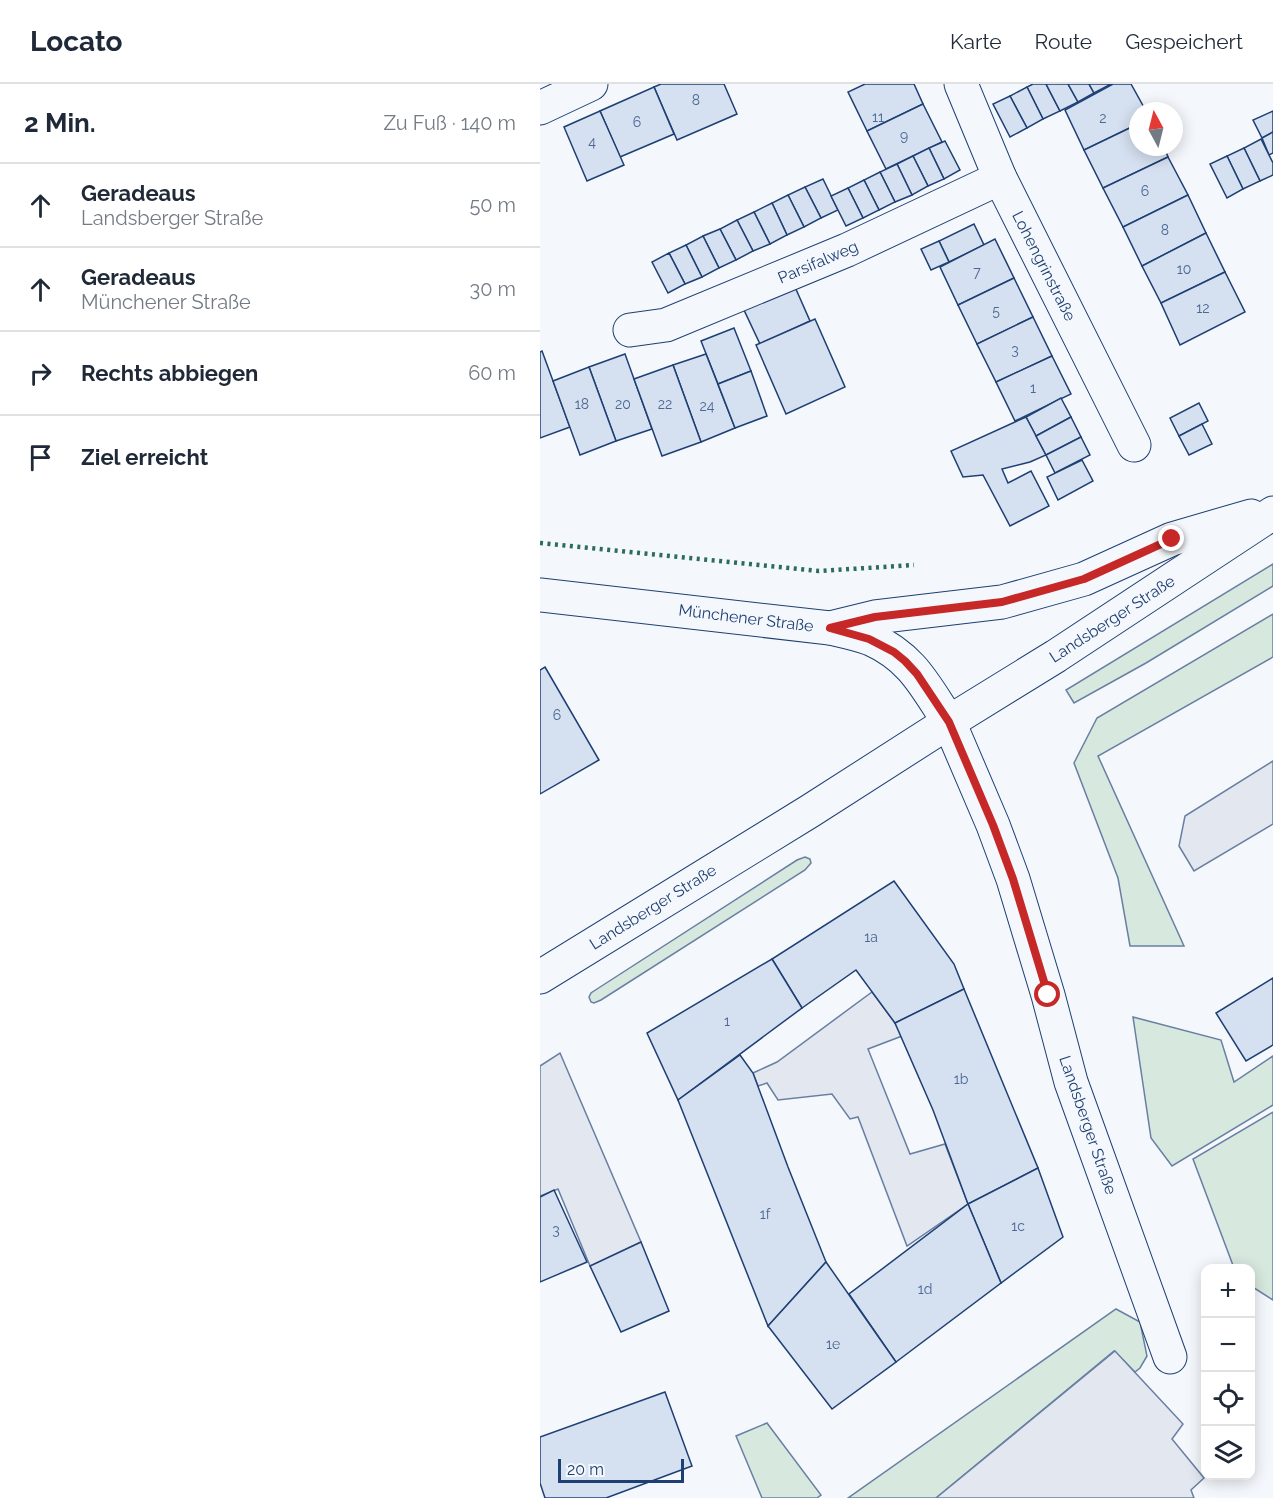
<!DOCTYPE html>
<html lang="de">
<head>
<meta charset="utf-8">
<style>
  :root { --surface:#fff; --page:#f2f2f3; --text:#1f2937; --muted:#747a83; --line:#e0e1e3 }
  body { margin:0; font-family:Raleway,sans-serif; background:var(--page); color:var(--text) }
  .controls { position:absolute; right:18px; bottom:18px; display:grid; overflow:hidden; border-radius:12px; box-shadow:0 3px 15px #0003 }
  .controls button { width:54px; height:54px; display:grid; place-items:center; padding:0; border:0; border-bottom:2px solid var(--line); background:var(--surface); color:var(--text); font:30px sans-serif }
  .compass { position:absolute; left:589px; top:18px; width:54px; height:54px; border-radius:50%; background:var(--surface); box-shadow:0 3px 15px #0003; rotate:353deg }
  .scale { position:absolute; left:18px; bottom:15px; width:126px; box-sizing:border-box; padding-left:6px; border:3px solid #1d3f73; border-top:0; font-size:16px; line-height:21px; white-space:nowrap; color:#1d3f73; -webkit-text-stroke:4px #f4f7fb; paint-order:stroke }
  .stop { position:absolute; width:18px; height:18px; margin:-14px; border:4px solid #c62828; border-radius:50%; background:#fff }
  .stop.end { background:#c62828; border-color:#fff; box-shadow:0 2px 6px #0008 }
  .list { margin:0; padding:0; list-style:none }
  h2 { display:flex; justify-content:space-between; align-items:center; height:78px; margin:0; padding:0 24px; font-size:26px }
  h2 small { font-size:20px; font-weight:400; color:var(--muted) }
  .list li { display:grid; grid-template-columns:39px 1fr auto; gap:18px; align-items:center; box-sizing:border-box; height:84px; padding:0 24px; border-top:2px solid var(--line) }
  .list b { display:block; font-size:22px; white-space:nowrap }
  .list p { margin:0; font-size:20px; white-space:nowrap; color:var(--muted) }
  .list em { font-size:20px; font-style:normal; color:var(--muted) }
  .icon { flex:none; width:33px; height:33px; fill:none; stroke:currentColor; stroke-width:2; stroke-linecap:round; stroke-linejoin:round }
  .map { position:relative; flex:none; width:733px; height:1414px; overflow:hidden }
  header { display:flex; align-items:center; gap:36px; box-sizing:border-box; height:84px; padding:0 30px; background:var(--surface); border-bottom:2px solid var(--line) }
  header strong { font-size:28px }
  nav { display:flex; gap:33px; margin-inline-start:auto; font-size:21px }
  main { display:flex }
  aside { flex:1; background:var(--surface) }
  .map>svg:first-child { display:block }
</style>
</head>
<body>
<header>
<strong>Locato</strong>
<nav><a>Karte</a><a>Route</a><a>Gespeichert</a></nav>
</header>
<main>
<aside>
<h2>2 Min.<small>Zu Fuß · 140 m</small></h2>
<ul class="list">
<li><svg class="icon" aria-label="ahead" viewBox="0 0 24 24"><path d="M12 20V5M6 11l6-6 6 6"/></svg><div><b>Geradeaus</b><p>Landsberger Straße</p></div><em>50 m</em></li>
<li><svg class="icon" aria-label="ahead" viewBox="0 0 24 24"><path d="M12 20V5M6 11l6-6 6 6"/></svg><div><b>Geradeaus</b><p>Münchener Straße</p></div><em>30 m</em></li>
<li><svg class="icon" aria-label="right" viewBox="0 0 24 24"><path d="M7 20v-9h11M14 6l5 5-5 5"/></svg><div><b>Rechts abbiegen</b></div><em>60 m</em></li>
<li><svg class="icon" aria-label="arrive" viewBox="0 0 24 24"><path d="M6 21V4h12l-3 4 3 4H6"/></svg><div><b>Ziel erreicht</b></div></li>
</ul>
</aside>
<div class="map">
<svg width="733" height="1414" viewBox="0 0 733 1414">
  <rect width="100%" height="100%" fill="#f4f7fb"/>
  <g fill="#d7e8df" stroke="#687fa3" stroke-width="1.5">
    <path d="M733,480V502L606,579L534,619L526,606Z"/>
    <path d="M733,530V573L558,672L644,862H590L578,794L534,679L557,634Z"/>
    <path d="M265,773L270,775L271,779L265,786L61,916L54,919L51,918L49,913L51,909L57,905L257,776Z"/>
    <path d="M593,933L681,956L694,998L733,972V1021L632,1082L611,1054Z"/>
    <path d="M733,1028V1216L711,1202L710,1184H694L653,1075Z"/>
    <path d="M576,1225L600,1238L607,1272L600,1284L595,1288L574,1267L396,1414H308Z"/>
    <path d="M227,1339L281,1411L277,1414H222L196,1352Z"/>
  </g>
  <g fill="#e3e8f0" stroke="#687fa3" stroke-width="1.5">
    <path d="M733,677V740L654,787L639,762L645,732Z"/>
    <path d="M332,908L355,939L362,952L328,965L370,1070L405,1060L428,1120L367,1162L318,1033L310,1035L292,1010L238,1016L227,999L218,1002L213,989L237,978Z"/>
    <path d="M20,969L101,1158L50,1182L18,1105L0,1112V982Z"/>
    <path d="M575,1267L643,1340L632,1355L664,1394L651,1406L654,1414H396Z"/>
  </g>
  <g fill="#d5e0f0" stroke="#1d3f73" stroke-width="1.5">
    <path d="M121,0H184L197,30L137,56L114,3Z"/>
    <path d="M325,0H374L383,20L327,47L308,8Z"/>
    <path d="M493,0H506L520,27L503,35L487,3Z"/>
    <path d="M506,0H528L538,18L520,27Z"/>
    <path d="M528,0H549L554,9L538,18Z"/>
    <path d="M549,0H571L554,9Z"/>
    <path d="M573,0H591L606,27H598V40L544,66L525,26Z"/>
    <path d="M114,3L134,50L80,73L60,27Z"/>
    <path d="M487,3L503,35L487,44L470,12Z"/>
    <path d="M470,12L487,44L470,53L453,20Z"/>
    <path d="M383,20L402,58L346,85L327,47Z"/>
    <path d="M60,27L84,81L47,97L24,43Z"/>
    <path d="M733,27V48L722,54L713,36Z"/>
    <path d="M598,40V63H624L628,73L563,104L544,66Z"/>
    <path d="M733,48V69L729,71L722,54Z"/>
    <path d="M721,55L733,79V91L720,97L704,64Z"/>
    <path d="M405,57L420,86L404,95L389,64Z"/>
    <path d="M389,64L404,95L388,102L373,72Z"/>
    <path d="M704,64L720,97L703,105L687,72Z"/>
    <path d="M373,72L388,102L372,111L357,80Z"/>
    <path d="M687,72L703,105L687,114L670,80Z"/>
    <path d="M628,73L648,111L583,143L563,104Z"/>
    <path d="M357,80L372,111L355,118L340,88Z"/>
    <path d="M340,88L355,118L339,126L324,96Z"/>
    <path d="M283,95L298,126L281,134L265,103Z"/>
    <path d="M324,96L339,126L323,134L308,104Z"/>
    <path d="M265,103L281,134L264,143L248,111Z"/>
    <path d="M308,104L323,134L306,142L291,112Z"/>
    <path d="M248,111L264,143L247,151L232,119Z"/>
    <path d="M648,111L666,149L602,182L583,143Z"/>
    <path d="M232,119L247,151L230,160L214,128Z"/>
    <path d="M214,128L230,160L213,167L197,136Z"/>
    <path d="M197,136L213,167L196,176L180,145Z"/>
    <path d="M434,140L444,161L409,178L399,157Z"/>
    <path d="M180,145L196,176L179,184L163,152Z"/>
    <path d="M666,149L685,188L621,219L602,182Z"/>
    <path d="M163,152L179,184L162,193L146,161Z"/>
    <path d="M455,155L474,194L418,221L400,183Z"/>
    <path d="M399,157L409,178L391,186L381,165Z"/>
    <path d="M146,161L162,193L145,200L129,169Z"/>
    <path d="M129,169L145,200L128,209L112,178Z"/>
    <path d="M685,188L705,228L640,261L621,219Z"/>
    <path d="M474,194L493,233L437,260L418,221Z"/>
    <path d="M255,203L270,237L220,260L204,226Z"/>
    <path d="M493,233L512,272L456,298L437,260Z"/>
    <path d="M275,235L305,303L246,330L216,261Z"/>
    <path d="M194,244L211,287L178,300L161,257Z"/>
    <path d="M2,267L30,343L0,354V268Z"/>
    <path d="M85,270L112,345L76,357L49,283Z"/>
    <path d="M166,270L195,344L161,358L133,281Z"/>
    <path d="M512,272L531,310L475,337L456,298Z"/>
    <path d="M133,281L161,358L122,372L94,295Z"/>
    <path d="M49,283L76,357L40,371L13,297Z"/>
    <path d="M211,287L227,332L195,344L178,300Z"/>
    <path d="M521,314L531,333L496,352L486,333Z"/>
    <path d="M659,319L668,337L639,352L630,334Z"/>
    <path d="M486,333L506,371L490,378L462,385L468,399L491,387L509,422L470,442L443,391L423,393L411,367Z"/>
    <path d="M531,333L541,353L506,371L496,352Z"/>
    <path d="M662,340L672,360L649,371L639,352Z"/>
    <path d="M541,353L550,371L515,389L506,371Z"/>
    <path d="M542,376L553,397L518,416L507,393Z"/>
    <path d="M5,583L59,676L0,710V586Z"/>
    <path d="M354,797L414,880L424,905L355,939L316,886L262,924L232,875Z"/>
    <path d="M232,875L262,924L138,1016L107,949Z"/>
    <path d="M733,894V961L706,977L676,929Z"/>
    <path d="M424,905L498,1084L428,1120L393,1026L355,939Z"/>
    <path d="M200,971L213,989L248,1083L286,1178L228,1242L138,1016Z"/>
    <path d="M498,1084L523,1153L461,1199L428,1120Z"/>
    <path d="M14,1106L47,1178L0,1198V1113Z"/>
    <path d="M428,1120L461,1199L356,1278L309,1210Z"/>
    <path d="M101,1158L129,1227L81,1248L50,1182Z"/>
    <path d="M286,1178L356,1278L292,1325L228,1242Z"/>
    <path d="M125,1308L152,1382L66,1414H5L0,1399V1353Z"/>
  </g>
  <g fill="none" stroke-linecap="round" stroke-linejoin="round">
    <g stroke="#1d3f73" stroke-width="35">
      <g id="street">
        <path d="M421,0L460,94L594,361"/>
        <path d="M0,24L51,0"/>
        <path d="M90,246L126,241L307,166L460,94"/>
        <path d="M409,638L453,741L473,795L508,911L531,998L630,1273"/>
      </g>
    </g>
    <g stroke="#1d3f73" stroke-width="35">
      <g id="secondary">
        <path d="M0,511L290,544C303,547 318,550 331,555C373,574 385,602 409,638"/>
        <path d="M290,544L335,533L462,518L544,495L632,455L711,432"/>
        <path d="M0,893L270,727L409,638L516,572L733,429"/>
      </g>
    </g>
    <use href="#street" stroke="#f4f7fb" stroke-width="33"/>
    <use href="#secondary" stroke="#f4f7fb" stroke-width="33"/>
    <path stroke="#2c6c60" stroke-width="4.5" stroke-dasharray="3 4.5" stroke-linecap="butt" d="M0,459L279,487L374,481"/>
  </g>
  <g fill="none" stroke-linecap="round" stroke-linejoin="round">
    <path stroke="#c62828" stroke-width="8" d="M508,911L473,795L453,741L409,638L377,590L365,577L354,568L329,555L290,544L335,533L462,518L544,495L632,455"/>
  </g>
  <g text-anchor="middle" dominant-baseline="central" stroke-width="4.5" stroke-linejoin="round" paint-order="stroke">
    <g font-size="14" fill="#4b6792">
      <text x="156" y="16">8</text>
      <text x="338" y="33">11</text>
      <text x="563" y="34">2</text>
      <text x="97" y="38">6</text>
      <text x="364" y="52">9</text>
      <text x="52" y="58">4</text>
      <text x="605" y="107">6</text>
      <text x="625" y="146">8</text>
      <text x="644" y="185">10</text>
      <text x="437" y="188">7</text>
      <text x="663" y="224">12</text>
      <text x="456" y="227">5</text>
      <text x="475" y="266">3</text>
      <text x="493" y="304">1</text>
      <text x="42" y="320">18</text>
      <text x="83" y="320">20</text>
      <text x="125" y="320">22</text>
      <text x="167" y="322">24</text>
      <text x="17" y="631">6</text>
      <text x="331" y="853">1a</text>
      <text x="187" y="937">1</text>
      <text x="421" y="995">1b</text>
      <text x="225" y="1130">1f</text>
      <text x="478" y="1142">1c</text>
      <text x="16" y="1146">3</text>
      <text x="385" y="1205">1d</text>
      <text x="293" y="1260">1e</text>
    </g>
    <g font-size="16" fill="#1d3f73" stroke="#f4f7fb">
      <text transform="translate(278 178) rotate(-23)">Parsifalweg</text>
      <text transform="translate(504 182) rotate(63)">Lohengrinstraße</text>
      <text transform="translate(206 534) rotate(7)">Münchener Straße</text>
      <text transform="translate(572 535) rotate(-33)">Landsberger Straße</text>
      <text transform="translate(113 823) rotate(-32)">Landsberger Straße</text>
      <text transform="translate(548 1041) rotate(71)">Landsberger Straße</text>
    </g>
  </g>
</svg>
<div class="controls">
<button>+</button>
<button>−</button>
<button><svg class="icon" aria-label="locate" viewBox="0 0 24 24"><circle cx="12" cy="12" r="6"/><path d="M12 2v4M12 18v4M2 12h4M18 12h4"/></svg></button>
<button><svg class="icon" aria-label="layers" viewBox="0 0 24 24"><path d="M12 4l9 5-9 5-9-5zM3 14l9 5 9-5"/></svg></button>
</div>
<svg class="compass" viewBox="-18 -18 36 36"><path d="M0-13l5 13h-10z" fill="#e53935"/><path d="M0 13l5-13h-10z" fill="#747a83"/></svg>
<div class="scale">20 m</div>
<div class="stop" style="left:508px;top:911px"></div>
<div class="stop end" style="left:632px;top:455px"></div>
</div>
</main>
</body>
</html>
